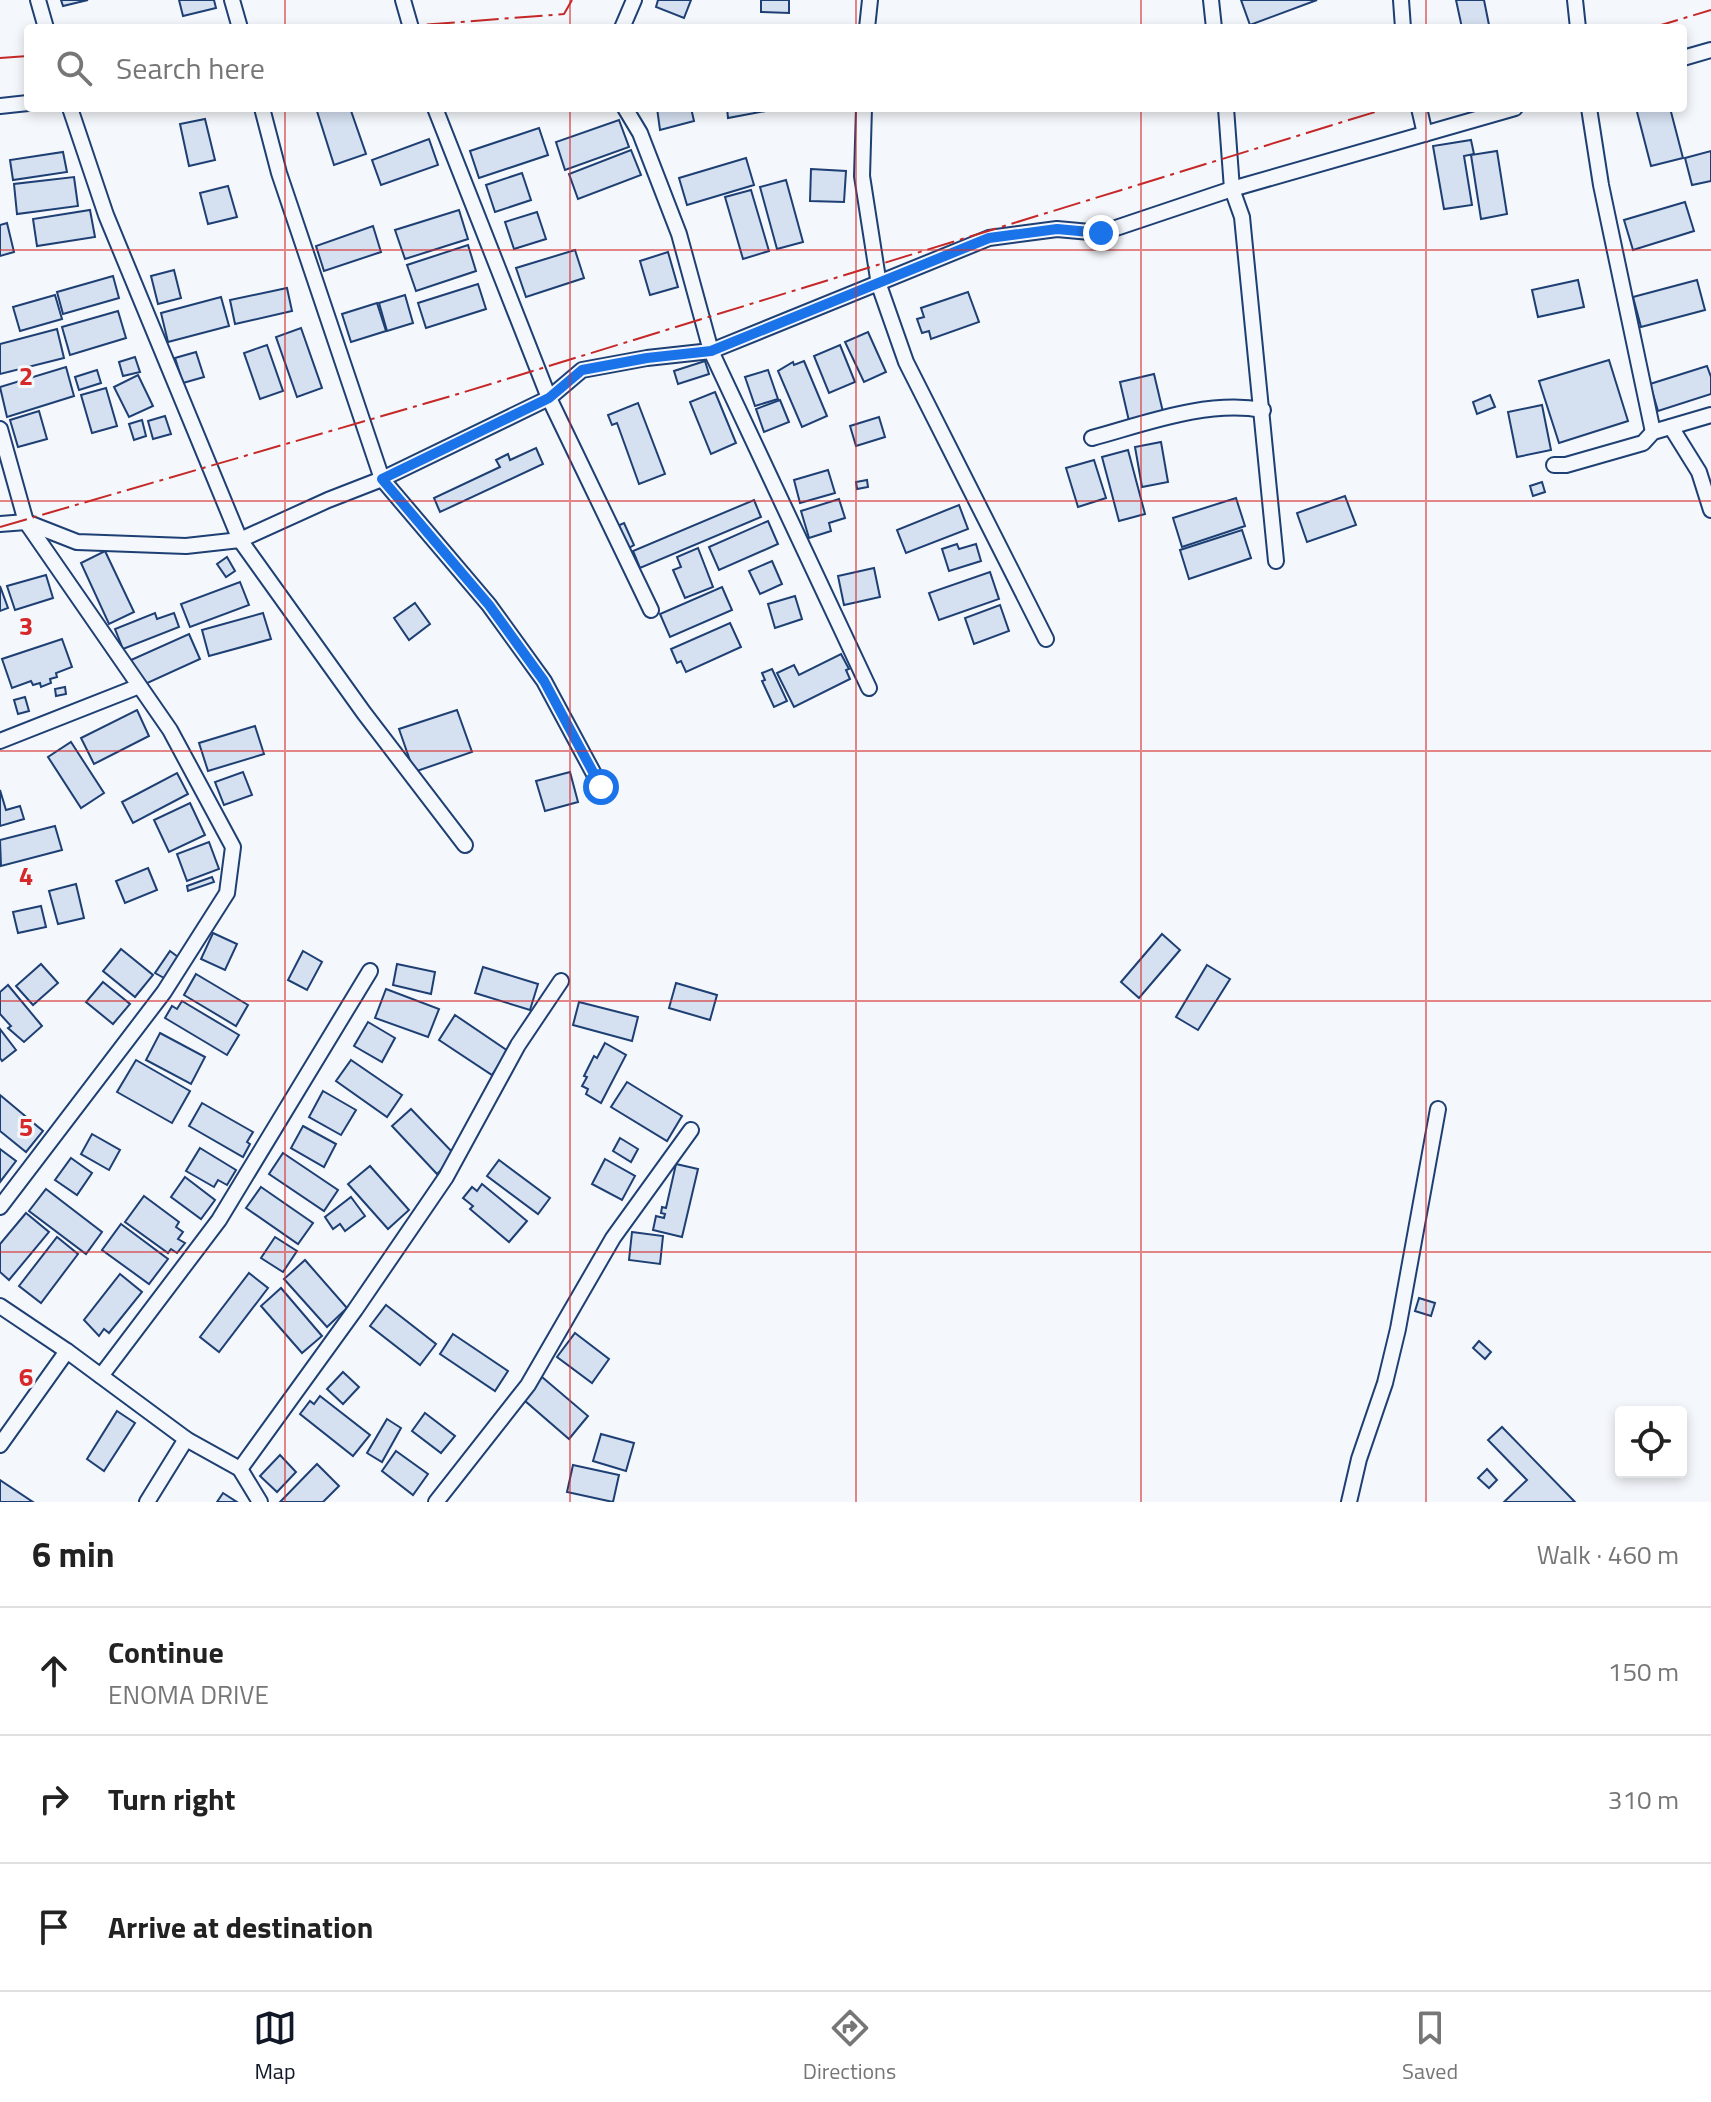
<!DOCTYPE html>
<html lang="en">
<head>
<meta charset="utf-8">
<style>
  :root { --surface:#fff; --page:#f2f2f2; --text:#222; --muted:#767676; --line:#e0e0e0; --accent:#111827 }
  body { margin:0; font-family:"Titillium Web",sans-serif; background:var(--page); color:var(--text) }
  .controls { position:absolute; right:24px; bottom:24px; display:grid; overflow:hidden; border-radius:8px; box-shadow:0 4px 12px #0003 }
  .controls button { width:72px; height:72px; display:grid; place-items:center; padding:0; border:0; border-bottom:2px solid var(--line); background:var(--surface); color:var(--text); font:40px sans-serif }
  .stop { position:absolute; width:24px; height:24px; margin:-18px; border:6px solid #1a73e8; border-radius:50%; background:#fff }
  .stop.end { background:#1a73e8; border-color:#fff; box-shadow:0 2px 8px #0008 }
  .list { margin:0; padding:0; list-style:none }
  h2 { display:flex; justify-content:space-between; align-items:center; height:104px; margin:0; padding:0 32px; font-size:34px }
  h2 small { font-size:26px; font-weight:400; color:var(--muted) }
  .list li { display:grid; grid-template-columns:52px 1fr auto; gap:24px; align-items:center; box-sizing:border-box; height:128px; padding:0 32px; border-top:2px solid var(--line) }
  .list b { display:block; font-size:30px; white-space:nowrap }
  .list p { margin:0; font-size:26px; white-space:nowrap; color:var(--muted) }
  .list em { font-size:26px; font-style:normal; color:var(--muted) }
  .icon { flex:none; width:44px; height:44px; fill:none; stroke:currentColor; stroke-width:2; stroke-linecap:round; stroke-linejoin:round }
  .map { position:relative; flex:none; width:1711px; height:1502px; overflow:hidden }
  .search { position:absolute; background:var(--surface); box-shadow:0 4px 12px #0003; left:24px; right:24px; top:24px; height:88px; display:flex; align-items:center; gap:20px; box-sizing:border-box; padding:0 28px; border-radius:8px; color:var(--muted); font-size:30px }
  .sheet { height:488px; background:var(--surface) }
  nav { display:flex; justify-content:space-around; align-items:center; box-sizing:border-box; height:112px; border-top:2px solid var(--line); background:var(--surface); font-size:22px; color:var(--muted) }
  nav a { display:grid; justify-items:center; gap:4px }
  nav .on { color:var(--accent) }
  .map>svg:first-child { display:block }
</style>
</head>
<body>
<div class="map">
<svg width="1711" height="1502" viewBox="0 0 1711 1502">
  <rect width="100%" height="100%" fill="#f4f7fb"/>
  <g fill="#d5e0f0" stroke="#1d3f73" stroke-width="2">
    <path d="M61,0H88L63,6Z"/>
    <path d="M179,0H214L216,8L183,16Z"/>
    <path d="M658,0H691L684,18L656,7Z"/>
    <path d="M761,0H789V13L761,12Z"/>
    <path d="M1241,0H1317L1250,25Z"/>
    <path d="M1456,0H1484L1489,25L1462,28Z"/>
    <path d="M316,108H350L366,154L334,165Z"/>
    <path d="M657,108H691L694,121L660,130Z"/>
    <path d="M727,108H782L728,118Z"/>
    <path d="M1636,108H1670L1683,158L1651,166Z"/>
    <path d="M205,119L215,160L189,166L180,124Z"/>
    <path d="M619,120L629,147L565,170L556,142Z"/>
    <path d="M539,128L548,155L479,178L470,151Z"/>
    <path d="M429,139L438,165L381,185L372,160Z"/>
    <path d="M1471,140L1474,154L1464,156L1472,205L1444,209L1433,146Z"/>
    <path d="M631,150L641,175L578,199L569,174Z"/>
    <path d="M1497,151L1507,214L1481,219L1471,155Z"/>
    <path d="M1711,151V181L1692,185L1685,158Z"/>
    <path d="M63,152L67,172L13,180L10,160Z"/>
    <path d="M746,158L754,185L687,205L679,178Z"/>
    <path d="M811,169L846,171L844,202L810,201Z"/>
    <path d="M522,173L531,200L495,212L486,185Z"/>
    <path d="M74,177L78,206L17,214L14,184Z"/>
    <path d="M786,180L803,242L777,249L760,187Z"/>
    <path d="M228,186L237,217L208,224L200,193Z"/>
    <path d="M751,190L769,251L743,259L725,197Z"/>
    <path d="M1685,202L1694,231L1633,250L1624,220Z"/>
    <path d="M90,210L95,237L37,246L33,219Z"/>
    <path d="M459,210L468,239L405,259L395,230Z"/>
    <path d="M537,212L546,239L514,249L505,222Z"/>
    <path d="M7,223L14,252L0,256V225Z"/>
    <path d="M373,226L381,252L324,271L316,246Z"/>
    <path d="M468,245L476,271L416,291L407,265Z"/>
    <path d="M575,250L584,278L526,297L516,268Z"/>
    <path d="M668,252L678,287L650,295L640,261Z"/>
    <path d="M174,270L181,298L158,304L151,276Z"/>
    <path d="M113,276L119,298L63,314L57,292Z"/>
    <path d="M1578,280L1584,307L1538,317L1532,290Z"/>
    <path d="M1697,280L1705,310L1641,327L1633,297Z"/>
    <path d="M478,284L486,309L426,328L418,303Z"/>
    <path d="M287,288L292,311L235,324L230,300Z"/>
    <path d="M968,292L979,322L931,339L929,331L922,333L917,319L924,317L921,308Z"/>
    <path d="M55,295L62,319L20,331L13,307Z"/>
    <path d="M405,295L413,323L387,331L379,303Z"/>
    <path d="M221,297L229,326L168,342L161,313Z"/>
    <path d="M377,303L386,331L351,342L342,314Z"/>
    <path d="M118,311L126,338L70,355L62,327Z"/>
    <path d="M301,328L322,388L297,397L276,337Z"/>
    <path d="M57,329L64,358L0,374V344Z"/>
    <path d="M868,332L886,372L864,382L845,342Z"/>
    <path d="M267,345L283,391L260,399L244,353Z"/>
    <path d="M840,345L855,382L829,393L814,356Z"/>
    <path d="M196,352L204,377L183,383L175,358Z"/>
    <path d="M135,357L140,372L123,376L119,362Z"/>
    <path d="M1609,360L1628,421L1559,443L1539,381Z"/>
    <path d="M705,361L709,374L678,384L674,371Z"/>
    <path d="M804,361L827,416L802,427L778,371L793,362L794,365Z"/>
    <path d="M1707,366L1711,377V394L1658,411L1650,384Z"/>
    <path d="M66,367L74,396L7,417L0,387Z"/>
    <path d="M97,370L101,383L79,390L75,377Z"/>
    <path d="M768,370L778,399L755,406L745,377Z"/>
    <path d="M1154,374L1163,412L1129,421L1120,382Z"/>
    <path d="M138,375L153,406L129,417L114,387Z"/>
    <path d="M106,388L117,426L92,433L81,395Z"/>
    <path d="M715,392L736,443L711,454L690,402Z"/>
    <path d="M1490,395L1495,407L1477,414L1473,402Z"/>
    <path d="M780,400L789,422L764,432L756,409Z"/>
    <path d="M638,403L665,474L639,484L617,423L612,425L608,415Z"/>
    <path d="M1542,405L1551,450L1517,457L1508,412Z"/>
    <path d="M39,411L47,439L18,447L10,420Z"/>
    <path d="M165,416L171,434L153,439L148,421Z"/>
    <path d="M879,417L885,437L856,446L850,426Z"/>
    <path d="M142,420L146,436L134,440L129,424Z"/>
    <path d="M1161,442L1168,482L1142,487L1135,447Z"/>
    <path d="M536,448L543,464L440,512L434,498L500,467L496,460L508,454L510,460Z"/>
    <path d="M1128,450L1145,514L1119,521L1102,457Z"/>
    <path d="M1094,460L1106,498L1078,507L1066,468Z"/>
    <path d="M828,470L835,493L800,503L794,480Z"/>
    <path d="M867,480L868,487L857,489L856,482Z"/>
    <path d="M1542,482L1545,492L1533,496L1530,486Z"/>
    <path d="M1345,496L1356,525L1307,542L1297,513Z"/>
    <path d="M1236,498L1245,526L1182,547L1173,518Z"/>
    <path d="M839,499L845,518L829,523L831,531L809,538L801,511Z"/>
    <path d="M754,500L761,517L640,568L633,551Z"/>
    <path d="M959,505L968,529L906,553L897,530Z"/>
    <path d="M768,521L778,544L719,570L709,547Z"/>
    <path d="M624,523L634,545L625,550L615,527Z"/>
    <path d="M1242,530L1251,558L1189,579L1180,550Z"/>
    <path d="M957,544L959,549L976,544L981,561L949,571L942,549Z"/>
    <path d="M698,548L713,587L685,598L673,570L681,567L677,557Z"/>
    <path d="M105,551L134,612L109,624L81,563Z"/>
    <path d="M227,557L235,571L226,577L217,564Z"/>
    <path d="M772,561L782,584L760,594L749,571Z"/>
    <path d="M874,568L880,597L844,605L838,576Z"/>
    <path d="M990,572L999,599L939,620L929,593Z"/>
    <path d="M46,575L53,598L15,610L7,586Z"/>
    <path d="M240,582L249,605L190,627L181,604Z"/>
    <path d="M0,586L8,608L0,611Z"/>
    <path d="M722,587L732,610L670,637L660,614Z"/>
    <path d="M795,596L802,619L775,628L768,604Z"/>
    <path d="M415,603L430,624L409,640L394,618Z"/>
    <path d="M1000,605L1009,631L974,644L965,618Z"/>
    <path d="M155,613L157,619L174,613L179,627L123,649L115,629Z"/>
    <path d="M263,613L271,639L209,656L202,630Z"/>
    <path d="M730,623L741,647L686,672L681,661L677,663L671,649Z"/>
    <path d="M189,634L200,659L143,685L131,660Z"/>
    <path d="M62,639L72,667L56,673L57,677L50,679L51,683L41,687L40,683L33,685L31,681L12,688L2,659Z"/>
    <path d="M841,654L849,669L846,670L850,679L794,707L777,673L794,665L799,675Z"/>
    <path d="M772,669L787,701L774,707L762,681L765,680L762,673Z"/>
    <path d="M65,687L66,694L56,696L55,689Z"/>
    <path d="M25,697L29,711L18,714L14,700Z"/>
    <path d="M137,710L149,736L94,764L81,738Z"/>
    <path d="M457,710L472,752L414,772L399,729Z"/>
    <path d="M255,726L264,754L208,771L199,743Z"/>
    <path d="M71,742L104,793L81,808L48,757Z"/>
    <path d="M243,772L252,795L224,805L215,782Z"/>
    <path d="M570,772L578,802L545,811L536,781Z"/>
    <path d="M177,773L188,794L133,823L122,802Z"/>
    <path d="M0,790L6,810L20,806L24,819L0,826Z"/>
    <path d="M190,803L205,835L169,852L154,820Z"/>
    <path d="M55,826L62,850L1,866L0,840Z"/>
    <path d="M209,842L219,869L187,881L177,854Z"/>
    <path d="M148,868L157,890L125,903L116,881Z"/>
    <path d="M212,877L214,882L188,891L187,886Z"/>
    <path d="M76,884L84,918L58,924L49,891Z"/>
    <path d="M41,906L46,927L18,933L13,912Z"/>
    <path d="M213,933L237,944L225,970L201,959Z"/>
    <path d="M1162,934L1180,950L1139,998L1121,982Z"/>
    <path d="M121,949L153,975L135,997L103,971Z"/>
    <path d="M170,951L178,957L164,978L155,973Z"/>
    <path d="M303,951L322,962L307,990L288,980Z"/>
    <path d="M41,964L58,983L33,1005L16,986Z"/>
    <path d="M397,964L435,972L431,994L393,985Z"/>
    <path d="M1207,965L1230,979L1198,1030L1176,1017Z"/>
    <path d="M483,967L538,984L530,1010L475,993Z"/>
    <path d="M196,974L248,1005L236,1026L184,995Z"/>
    <path d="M103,982L130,1004L113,1024L86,1002Z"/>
    <path d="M676,983L717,995L710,1020L669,1008Z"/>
    <path d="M8,985L42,1026L24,1042L8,1028L11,1026L0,1014V992Z"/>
    <path d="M386,989L439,1009L428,1037L375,1018Z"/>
    <path d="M182,1001L239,1035L227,1055L165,1018L172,1006L177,1009Z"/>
    <path d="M579,1002L638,1017L632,1041L573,1025Z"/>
    <path d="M455,1015L508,1051L492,1075L439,1040Z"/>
    <path d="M368,1022L395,1038L382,1062L354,1046Z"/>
    <path d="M0,1029L16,1050L2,1061L0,1058Z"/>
    <path d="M160,1033L205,1057L191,1084L146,1060Z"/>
    <path d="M605,1043L626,1055L601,1103L586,1094L588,1089L582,1086L587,1077L584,1076L594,1056L597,1058Z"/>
    <path d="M136,1060L190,1091L172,1123L117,1092Z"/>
    <path d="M351,1060L402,1095L387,1117L336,1081Z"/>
    <path d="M627,1082L682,1116L667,1141L611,1107Z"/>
    <path d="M323,1091L356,1110L341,1135L309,1117Z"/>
    <path d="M0,1095L43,1131L26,1152L0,1131Z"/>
    <path d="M202,1103L253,1132L247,1142L250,1144L243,1157L189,1126Z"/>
    <path d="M411,1109L456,1156L437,1174L392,1126Z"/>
    <path d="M303,1126L336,1144L324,1167L291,1148Z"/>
    <path d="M92,1134L120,1150L109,1170L81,1154Z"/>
    <path d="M620,1138L638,1149L631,1162L613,1151Z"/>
    <path d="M200,1148L236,1170L227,1185L218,1180L214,1187L186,1171Z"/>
    <path d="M0,1149L16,1161L0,1182Z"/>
    <path d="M283,1153L338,1190L324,1211L269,1174Z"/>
    <path d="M71,1158L92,1173L77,1195L55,1180Z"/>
    <path d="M605,1159L635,1176L622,1200L592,1184Z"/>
    <path d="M499,1160L550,1198L538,1214L487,1176Z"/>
    <path d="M676,1164L698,1169L682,1237L653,1230L656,1216L664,1218L665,1214L661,1213L662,1207L666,1208Z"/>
    <path d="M370,1166L409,1210L388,1229L348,1184Z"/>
    <path d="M185,1177L215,1200L201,1219L171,1197Z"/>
    <path d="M482,1184L527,1221L509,1242L470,1209L473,1206L463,1198L472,1187L477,1191Z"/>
    <path d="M261,1187L313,1223L298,1244L246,1208Z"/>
    <path d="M46,1189L102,1232L86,1254L29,1211Z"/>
    <path d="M144,1196L179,1222L176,1227L183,1232L178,1239L185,1243L177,1253L171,1249L168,1253L125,1222Z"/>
    <path d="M351,1197L365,1216L345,1231L340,1224L333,1229L325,1217Z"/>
    <path d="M26,1213L49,1232L9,1280L0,1272V1244Z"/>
    <path d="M121,1224L168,1259L149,1284L102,1250Z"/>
    <path d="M632,1232L663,1236L660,1264L629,1260Z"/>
    <path d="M57,1237L78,1254L41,1303L19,1286Z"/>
    <path d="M275,1237L297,1251L283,1272L261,1258Z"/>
    <path d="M305,1260L347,1308L327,1327L284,1279Z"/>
    <path d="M249,1273L268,1288L219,1352L200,1337Z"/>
    <path d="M120,1274L142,1292L109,1333L104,1329L99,1336L84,1320Z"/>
    <path d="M281,1288L322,1336L302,1353L261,1306Z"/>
    <path d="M1419,1298L1435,1303L1431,1316L1415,1311Z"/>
    <path d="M386,1305L436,1344L420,1365L370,1326Z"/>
    <path d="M575,1333L609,1359L592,1383L557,1357Z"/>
    <path d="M453,1334L508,1371L495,1391L440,1354Z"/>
    <path d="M1479,1341L1491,1352L1485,1359L1473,1348Z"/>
    <path d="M343,1372L359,1387L343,1404L327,1389Z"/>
    <path d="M542,1377L588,1416L569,1439L524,1400Z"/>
    <path d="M320,1396L370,1435L353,1456L300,1414L310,1401L314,1404Z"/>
    <path d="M117,1411L135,1423L104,1471L87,1459Z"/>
    <path d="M425,1413L455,1436L441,1453L412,1431Z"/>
    <path d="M387,1419L401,1428L382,1462L367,1453Z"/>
    <path d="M1502,1427L1575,1502H1504L1527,1480L1488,1440Z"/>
    <path d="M601,1434L634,1443L626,1471L593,1461Z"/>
    <path d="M396,1451L428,1474L413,1495L382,1471Z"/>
    <path d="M280,1455L296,1472L277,1492L260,1476Z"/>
    <path d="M317,1464L339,1486L323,1502H280Z"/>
    <path d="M573,1465L619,1475L613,1502L567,1492Z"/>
    <path d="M1487,1469L1497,1480L1489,1488L1478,1478Z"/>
    <path d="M0,1480L33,1502H0Z"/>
    <path d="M223,1493L237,1502H217Z"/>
  </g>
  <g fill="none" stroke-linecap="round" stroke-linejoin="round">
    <g stroke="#1d3f73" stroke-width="18">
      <g id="street">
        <path d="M38,0L46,28"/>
        <path d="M232,0L240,28"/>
        <path d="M403,0L411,28"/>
        <path d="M1211,0L1214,28"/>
        <path d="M1401,0L1403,28"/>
        <path d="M1575,0L1578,28"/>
        <path d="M622,28L634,0"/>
        <path d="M867,28L870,0"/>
        <path d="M1683,58L1711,50"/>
        <path d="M0,106L28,103"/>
        <path d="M70,108L106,215L240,540L364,713L465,845"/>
        <path d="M262,108L279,173L382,479L489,605L544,681L601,787"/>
        <path d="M435,108L549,398L651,610"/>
        <path d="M625,108L640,133L679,234L711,351L869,688"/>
        <path d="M864,108L862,176L879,285L906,362L1046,639"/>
        <path d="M1226,108L1232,189L1242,217L1276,561"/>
        <path d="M1419,108L1425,134"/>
        <path d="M1589,108L1601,185L1653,432"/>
        <path d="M1671,427L1699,472L1711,510"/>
        <path d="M0,429L26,522L170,730L233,847L227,893L164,992L0,1207"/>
        <path d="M1092,438C1147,423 1206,400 1263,410"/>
        <path d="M1554,465H1566L1643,443L1653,432L1711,415"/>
        <path d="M0,524L26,522L77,542L186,546L240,540L328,500L382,479L549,398L582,370L647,358L711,351L989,238L1057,229L1101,233L1232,189L1515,108"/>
        <path d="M0,741L137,687"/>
        <path d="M0,1306L67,1351L186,1439L240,1469L260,1502"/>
        <path d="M101,1376L219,1220L370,971"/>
        <path d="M0,1445L67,1351"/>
        <path d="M240,1469L355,1310L446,1177L518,1045L561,981"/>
        <path d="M147,1502L186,1439"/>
        <path d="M436,1502L528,1385L613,1238L691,1130"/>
        <path d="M1349,1502L1359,1459L1385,1383L1398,1329L1438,1109"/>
      </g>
    </g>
    <use href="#street" stroke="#f4f7fb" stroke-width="14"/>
    <g stroke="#c62828" stroke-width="2" stroke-dasharray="28 6 4 6" stroke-linecap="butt">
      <path d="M383,28L564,14L572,0"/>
      <path d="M1651,28L1711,10"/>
      <path d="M0,58L28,56"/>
      <path d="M0,527L458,394L1388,108"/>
    </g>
  </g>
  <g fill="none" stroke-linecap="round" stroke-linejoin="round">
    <path stroke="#1a73e8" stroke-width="10" d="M601,787L544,681L489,605L382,479L549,398L582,370L647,358L711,351L989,238L1057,229L1101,233"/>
  </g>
  <path fill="none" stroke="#d62828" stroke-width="2" stroke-opacity="0.55" d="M285,0V28M570,0V28M856,0V28M1141,0V28M1426,0V28M285,108V1502M570,108V1502M856,108V1502M1141,108V1502M1426,108V1502M0,250H1711M0,501H1711M0,751H1711M0,1001H1711M0,1252H1711"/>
  <g font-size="26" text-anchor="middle" font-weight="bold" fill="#d62828" stroke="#f4f7fb" stroke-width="6" stroke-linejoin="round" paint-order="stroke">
    <text x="26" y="385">2</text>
    <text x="26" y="635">3</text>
    <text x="26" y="885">4</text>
    <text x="26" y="1136">5</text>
    <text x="26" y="1386">6</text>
  </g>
</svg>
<div class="controls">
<button><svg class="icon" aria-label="locate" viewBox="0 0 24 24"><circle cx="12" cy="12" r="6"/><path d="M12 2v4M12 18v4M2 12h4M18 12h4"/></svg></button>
</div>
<div class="stop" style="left:601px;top:787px"></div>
<div class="stop end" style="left:1101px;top:233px"></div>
<div class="search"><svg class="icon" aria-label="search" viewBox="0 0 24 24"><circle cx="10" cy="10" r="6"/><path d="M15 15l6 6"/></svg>Search here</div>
</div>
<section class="sheet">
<h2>6 min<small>Walk · 460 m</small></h2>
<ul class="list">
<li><svg class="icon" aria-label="ahead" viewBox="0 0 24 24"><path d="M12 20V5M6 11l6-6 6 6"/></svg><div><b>Continue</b><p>ENOMA DRIVE</p></div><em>150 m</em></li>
<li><svg class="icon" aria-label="right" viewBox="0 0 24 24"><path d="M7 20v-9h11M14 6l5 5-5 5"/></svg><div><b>Turn right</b></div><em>310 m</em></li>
<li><svg class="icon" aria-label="arrive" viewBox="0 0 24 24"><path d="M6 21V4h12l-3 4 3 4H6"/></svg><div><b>Arrive at destination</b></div></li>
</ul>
</section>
<nav>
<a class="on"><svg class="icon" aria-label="map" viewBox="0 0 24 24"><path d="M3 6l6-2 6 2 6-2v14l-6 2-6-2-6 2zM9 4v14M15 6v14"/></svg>Map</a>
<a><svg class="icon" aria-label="directions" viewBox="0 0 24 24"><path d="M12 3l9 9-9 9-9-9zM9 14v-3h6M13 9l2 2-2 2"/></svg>Directions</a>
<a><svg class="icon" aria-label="saved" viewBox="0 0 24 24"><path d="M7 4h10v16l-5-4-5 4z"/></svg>Saved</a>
</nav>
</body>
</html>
